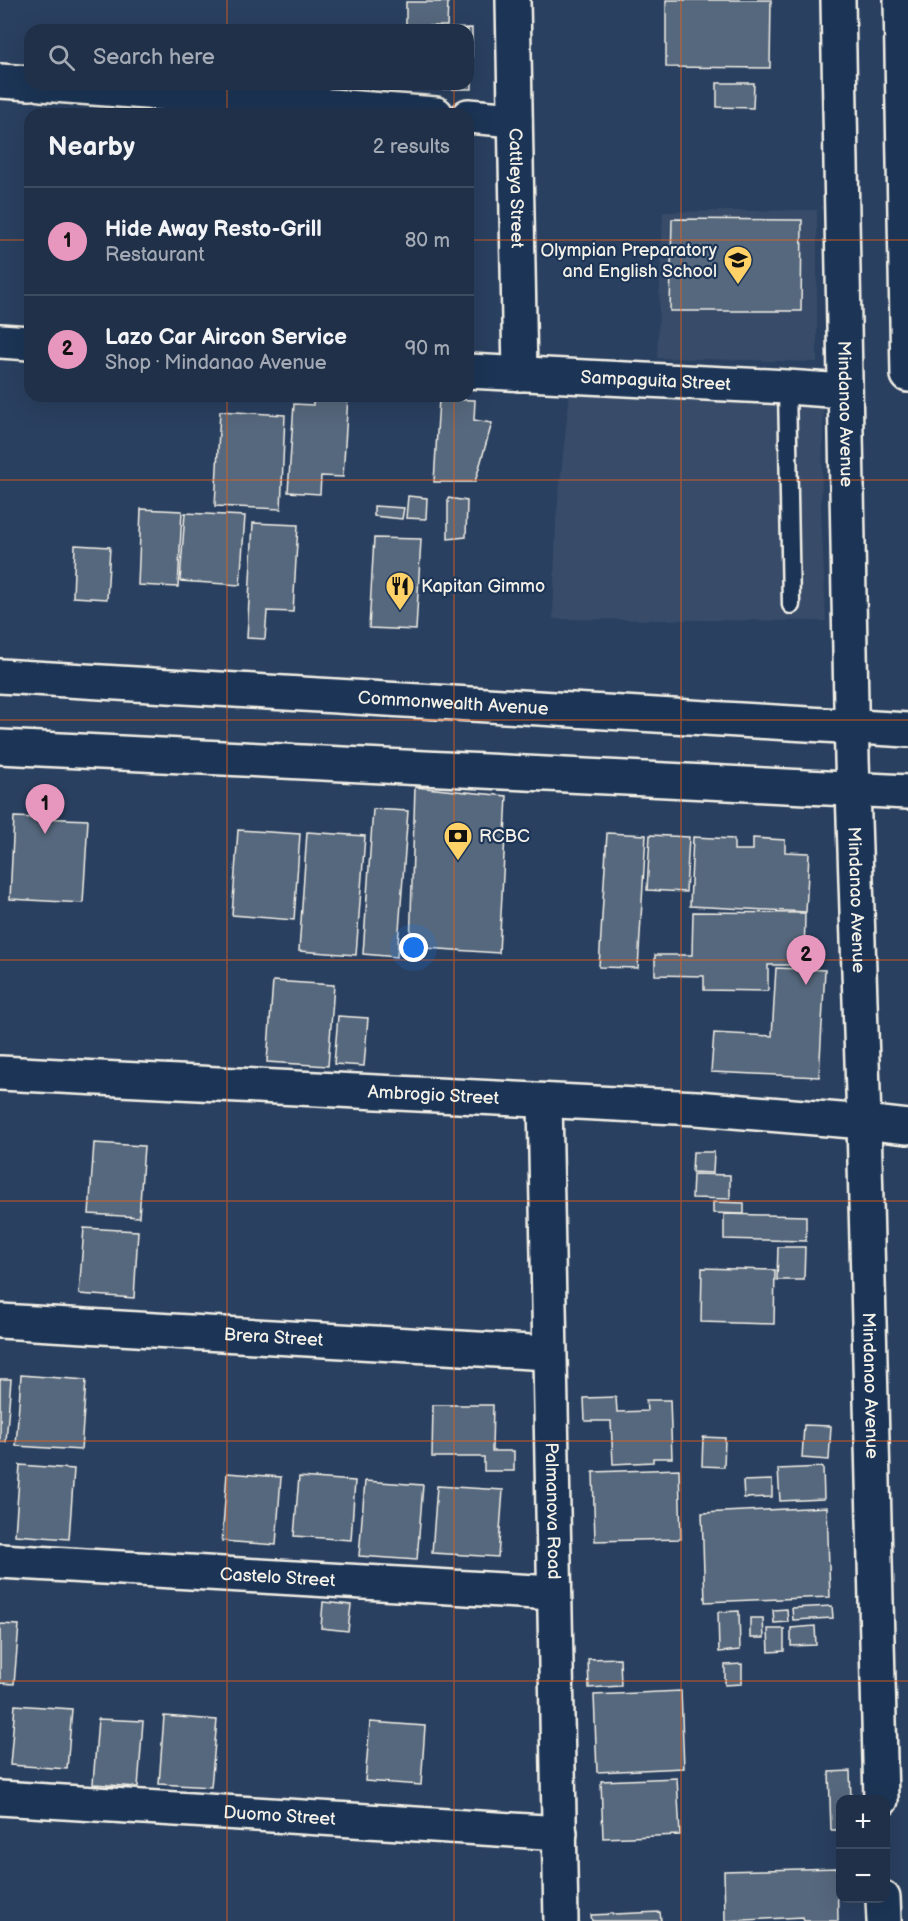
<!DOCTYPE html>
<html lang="en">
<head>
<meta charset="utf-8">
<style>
  :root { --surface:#203048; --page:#2d3c52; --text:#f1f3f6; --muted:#a2a9b4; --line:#3d4b60; --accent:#e797bd }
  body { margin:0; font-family:"Balsamiq Sans",sans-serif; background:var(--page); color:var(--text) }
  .controls { position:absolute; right:18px; bottom:18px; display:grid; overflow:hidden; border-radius:12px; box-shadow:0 6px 24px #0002 }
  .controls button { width:54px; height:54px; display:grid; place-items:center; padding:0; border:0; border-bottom:2px solid var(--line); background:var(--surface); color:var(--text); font:30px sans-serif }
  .you { position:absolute; left:414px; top:948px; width:21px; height:21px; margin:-15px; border:4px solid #fff; border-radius:50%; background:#1a73e8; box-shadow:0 0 0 9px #1a73e833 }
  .badge { display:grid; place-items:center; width:39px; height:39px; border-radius:50%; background:var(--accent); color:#111; font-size:20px; font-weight:700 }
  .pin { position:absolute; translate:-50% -50px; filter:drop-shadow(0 2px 3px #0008) }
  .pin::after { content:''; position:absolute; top:32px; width:21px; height:18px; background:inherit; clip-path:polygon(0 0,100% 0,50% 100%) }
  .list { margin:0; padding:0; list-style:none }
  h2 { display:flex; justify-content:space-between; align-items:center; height:78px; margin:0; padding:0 24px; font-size:26px }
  h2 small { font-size:20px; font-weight:400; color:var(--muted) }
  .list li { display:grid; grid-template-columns:39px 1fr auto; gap:18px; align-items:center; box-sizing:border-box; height:108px; padding:0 24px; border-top:2px solid var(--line) }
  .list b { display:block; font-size:22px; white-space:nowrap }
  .list p { margin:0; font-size:20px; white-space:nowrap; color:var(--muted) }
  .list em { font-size:20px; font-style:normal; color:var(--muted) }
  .icon { flex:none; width:33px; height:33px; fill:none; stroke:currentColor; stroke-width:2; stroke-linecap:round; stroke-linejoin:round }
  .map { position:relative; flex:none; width:908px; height:1921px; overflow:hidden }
  .search { position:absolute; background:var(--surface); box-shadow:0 6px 24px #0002; left:24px; top:24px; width:450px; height:66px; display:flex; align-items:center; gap:15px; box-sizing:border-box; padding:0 21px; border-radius:18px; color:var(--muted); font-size:22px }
  .panel { position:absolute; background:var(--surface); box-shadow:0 6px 24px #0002; left:24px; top:108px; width:450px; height:294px; border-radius:18px }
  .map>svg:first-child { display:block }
</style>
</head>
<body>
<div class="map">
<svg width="908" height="1921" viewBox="0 0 908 1921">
  <rect width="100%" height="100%" fill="#2a4060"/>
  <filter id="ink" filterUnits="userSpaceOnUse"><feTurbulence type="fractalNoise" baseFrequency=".0167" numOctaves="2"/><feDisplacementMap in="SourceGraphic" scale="12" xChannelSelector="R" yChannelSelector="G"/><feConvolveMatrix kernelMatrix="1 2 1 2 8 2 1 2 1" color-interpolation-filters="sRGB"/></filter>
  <g filter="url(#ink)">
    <g fill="#374c69">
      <path d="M817,210V362L657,358L663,212Z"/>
      <path d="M570,391L824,401L821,508L826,621L553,619L556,521Z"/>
    </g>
    <g fill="#56677d" stroke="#f4f1e8" stroke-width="1.5">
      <path d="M666,0H771L770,68L666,67Z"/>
      <path d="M406,2H448L447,26H406Z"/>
      <path d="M472,28V89H420V84H468V30L420,29Z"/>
      <path d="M717,83H754L753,108L717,107Z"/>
      <path d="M672,219L802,220L801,311H670Z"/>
      <path d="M313,396H348L343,477L321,476L320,494L288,492L294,404L313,405Z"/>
      <path d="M439,399L475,400L474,420L492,423L475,482H434Z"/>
      <path d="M220,411L285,415L281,509L215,506Z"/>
      <path d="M408,496L427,498L426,519L406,518Z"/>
      <path d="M448,498L467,501L466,537L448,539Z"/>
      <path d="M374,506L404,508L402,519L374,516Z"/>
      <path d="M141,509L182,511L178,587L138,585Z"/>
      <path d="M185,513L245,516L240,585L180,581Z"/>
      <path d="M253,523L298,525L293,612L267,611L265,639L247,638Z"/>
      <path d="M374,538L421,539L416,630L369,628Z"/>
      <path d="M75,545L110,547L107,599L73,597Z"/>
      <path d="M415,787L507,796L499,953L410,947Z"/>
      <path d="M373,809L408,811L397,957L363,954Z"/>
      <path d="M14,817L88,820L83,903L10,899Z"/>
      <path d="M238,830L300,834L294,920L232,915Z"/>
      <path d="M307,832L365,836L356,955L299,951Z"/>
      <path d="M607,833L646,835L638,968L599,967Z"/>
      <path d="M650,835L689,837L686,892L647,890Z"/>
      <path d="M693,837L734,839V850H753V838L785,840V852L809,853L806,912L690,906Z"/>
      <path d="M693,912L805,913L804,965H768V991L704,990V976L655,975V955H692Z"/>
      <path d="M776,968L825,970L819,1077L711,1072L714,1033L772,1036Z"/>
      <path d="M273,981L334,985L328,1066L267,1062Z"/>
      <path d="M338,1016L368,1018L364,1066L334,1064Z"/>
      <path d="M94,1143L144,1146L139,1217L89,1214Z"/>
      <path d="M693,1152H714L713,1173L692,1172Z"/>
      <path d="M693,1174L730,1175V1199L692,1198Z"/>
      <path d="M713,1202L744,1203V1214L713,1213Z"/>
      <path d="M724,1214L806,1216V1241L724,1239Z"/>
      <path d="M84,1228L138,1231L134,1298L79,1294Z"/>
      <path d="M778,1247H805L804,1280H777Z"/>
      <path d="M702,1268L775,1270L774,1324L701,1322Z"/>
      <path d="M21,1375L86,1380L81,1450L16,1446Z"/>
      <path d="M0,1379H11L6,1442H0Z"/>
      <path d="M616,1397L617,1412L647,1411L646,1400H670L672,1458H653V1462L613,1464L611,1421H585L584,1398Z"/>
      <path d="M433,1405H493L492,1451H514V1471H484V1457H432Z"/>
      <path d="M804,1425L831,1426L829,1460L802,1458Z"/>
      <path d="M703,1437L725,1438L724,1467L702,1466Z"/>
      <path d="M20,1465L74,1469L69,1539L15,1535Z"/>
      <path d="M823,1467L824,1499L780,1501L778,1469Z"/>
      <path d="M679,1469L681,1539L595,1541L593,1472Z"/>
      <path d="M227,1473L281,1477L276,1545L222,1541Z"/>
      <path d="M299,1477L355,1481L351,1540L294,1536Z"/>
      <path d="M772,1480V1497L744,1498L743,1481Z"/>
      <path d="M365,1481L423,1485L417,1560L359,1556Z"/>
      <path d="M437,1486L503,1490L498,1557L432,1553Z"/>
      <path d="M827,1507L830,1597L705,1602L702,1513Z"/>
      <path d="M323,1602L351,1605L348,1631L321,1628Z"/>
      <path d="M832,1606L833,1618L793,1620L792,1608Z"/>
      <path d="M787,1609L788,1622L774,1623L773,1610Z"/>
      <path d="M739,1611L740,1650L719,1652L718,1612Z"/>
      <path d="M750,1618H763L764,1638H750Z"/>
      <path d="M0,1624L19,1625L14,1684L0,1683Z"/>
      <path d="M815,1626L816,1645L791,1646V1628Z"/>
      <path d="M768,1629H784V1651L769,1652Z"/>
      <path d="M620,1658L621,1686L589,1688L588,1659Z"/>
      <path d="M742,1664V1684L725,1685V1665Z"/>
      <path d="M681,1691L684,1768L597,1772L594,1695Z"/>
      <path d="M15,1705L72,1709L67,1769L10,1765Z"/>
      <path d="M164,1716L217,1720L211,1787L159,1784Z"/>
      <path d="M98,1719L143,1721L138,1787L93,1784Z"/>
      <path d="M370,1722L425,1726L421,1785L365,1781Z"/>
      <path d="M850,1771L851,1800H840V1830H831L829,1772Z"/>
      <path d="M677,1778L680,1835L603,1838L601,1781Z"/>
      <path d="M837,1868L838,1921H804L803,1917L725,1921L724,1871Z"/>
      <path d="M660,1912L661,1921H592L591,1915Z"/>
    </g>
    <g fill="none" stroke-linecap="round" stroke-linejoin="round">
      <g stroke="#f4f1e8" stroke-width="21">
        <path id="lane" d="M787,387L791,605"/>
      </g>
      <g stroke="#f4f1e8" stroke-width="38">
        <g id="street">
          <path id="s1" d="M513,0L520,374"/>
          <path d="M0,81L30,83"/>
          <path d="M41,84L436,114"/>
          <path d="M468,116L515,120"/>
          <path d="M0,341L30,343"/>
          <path id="s2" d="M468,371L787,387L844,391"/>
          <path id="s3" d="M0,1073L697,1108L864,1122"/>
          <path id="s4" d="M545,1101L561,1921"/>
          <path id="s5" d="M0,1321L548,1353"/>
          <path id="s6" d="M0,1561L554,1593"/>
          <path id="s7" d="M0,1798L560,1833"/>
        </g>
      </g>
      <g stroke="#f4f1e8" stroke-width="38">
        <g id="secondary">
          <path id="s8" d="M838,0L852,759L864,1122L881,1800"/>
          <path d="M901,0L908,375"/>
          <path d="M864,1122L908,1127"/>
          <path d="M883,1898L884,1921"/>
        </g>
      </g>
      <g stroke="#f4f1e8" stroke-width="38">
        <g id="primary">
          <path id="s9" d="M0,676L908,730"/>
          <path d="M0,747L908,792"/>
        </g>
      </g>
      <use href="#lane" stroke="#1d3557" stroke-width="16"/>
      <use href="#street" stroke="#1d3557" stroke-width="33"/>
      <use href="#secondary" stroke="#1d3557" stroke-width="33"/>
      <use href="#primary" stroke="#1d3557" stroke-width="33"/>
    </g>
  </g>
  <path fill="none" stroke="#e96117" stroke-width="1.5" stroke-opacity="0.55" d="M227,0V30M454,0V30M681,0V1921M227,84V114M454,84V114M0,240H30M468,240H908M227,396V1921M454,396V1921M0,480H908M0,720H908M0,960H908M0,1201H908M0,1441H908M0,1681H908"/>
  <defs>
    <g id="school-pin" transform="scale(1.5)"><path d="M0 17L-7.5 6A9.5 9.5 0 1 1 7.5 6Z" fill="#ffd166" stroke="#1d3557"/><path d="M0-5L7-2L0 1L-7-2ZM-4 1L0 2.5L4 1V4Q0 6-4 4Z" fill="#111"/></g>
    <g id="restaurant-pin" transform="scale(1.5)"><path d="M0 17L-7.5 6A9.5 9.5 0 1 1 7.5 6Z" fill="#ffd166" stroke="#1d3557"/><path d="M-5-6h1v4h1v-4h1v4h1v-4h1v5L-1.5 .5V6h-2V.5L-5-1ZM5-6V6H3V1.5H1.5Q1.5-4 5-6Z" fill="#111"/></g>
    <g id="bank-pin" transform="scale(1.5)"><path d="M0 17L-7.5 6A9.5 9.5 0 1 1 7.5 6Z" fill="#ffd166" stroke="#1d3557"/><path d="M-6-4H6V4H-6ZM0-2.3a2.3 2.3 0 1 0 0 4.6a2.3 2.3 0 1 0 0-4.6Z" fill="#111"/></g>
  </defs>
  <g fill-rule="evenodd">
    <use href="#school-pin" x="738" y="260"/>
    <use href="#restaurant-pin" x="400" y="586"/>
    <use href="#bank-pin" x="458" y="836"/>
  </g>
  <g text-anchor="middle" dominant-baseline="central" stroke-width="4.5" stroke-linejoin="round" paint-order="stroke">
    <g font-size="18" fill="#f4f1e8" stroke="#1d3557">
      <text stroke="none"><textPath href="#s1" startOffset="188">Cattleya Street</textPath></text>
      <text stroke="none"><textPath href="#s2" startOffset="188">Sampaguita Street</textPath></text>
      <text stroke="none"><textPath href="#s8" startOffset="414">Mindanao Avenue</textPath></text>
      <text stroke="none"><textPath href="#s9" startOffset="454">Commonwealth Avenue</textPath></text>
      <text stroke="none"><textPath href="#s8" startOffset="900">Mindanao Avenue</textPath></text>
      <text stroke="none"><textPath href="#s3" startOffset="434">Ambrogio Street</textPath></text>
      <text stroke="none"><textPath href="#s5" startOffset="274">Brera Street</textPath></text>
      <text stroke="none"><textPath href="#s8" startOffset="1386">Mindanao Avenue</textPath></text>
      <text stroke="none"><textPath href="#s4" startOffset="410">Palmanova Road</textPath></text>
      <text stroke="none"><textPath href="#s6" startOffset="278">Castelo Street</textPath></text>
      <text stroke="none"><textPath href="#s7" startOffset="280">Duomo Street</textPath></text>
    </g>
    <g font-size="18" fill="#f4f1e8" stroke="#1d3557" text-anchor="start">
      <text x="717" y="250" text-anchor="end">Olympian Preparatory<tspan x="717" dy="21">and English School</tspan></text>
      <text x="421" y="586">Kapitan Gimmo</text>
      <text x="479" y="836">RCBC</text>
    </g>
  </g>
</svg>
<div class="controls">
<button>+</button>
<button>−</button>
</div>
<div class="you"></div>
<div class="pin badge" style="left:45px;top:834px">1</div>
<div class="pin badge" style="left:806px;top:985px">2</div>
<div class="search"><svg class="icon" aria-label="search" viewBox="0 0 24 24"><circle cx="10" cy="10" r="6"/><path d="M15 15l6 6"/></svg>Search here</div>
<section class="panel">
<h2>Nearby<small>2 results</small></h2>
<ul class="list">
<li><span class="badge">1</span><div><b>Hide Away Resto-Grill</b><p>Restaurant</p></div><em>80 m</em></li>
<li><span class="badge">2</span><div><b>Lazo Car Aircon Service</b><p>Shop · Mindanao Avenue</p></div><em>90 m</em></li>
</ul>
</section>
</div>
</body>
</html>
